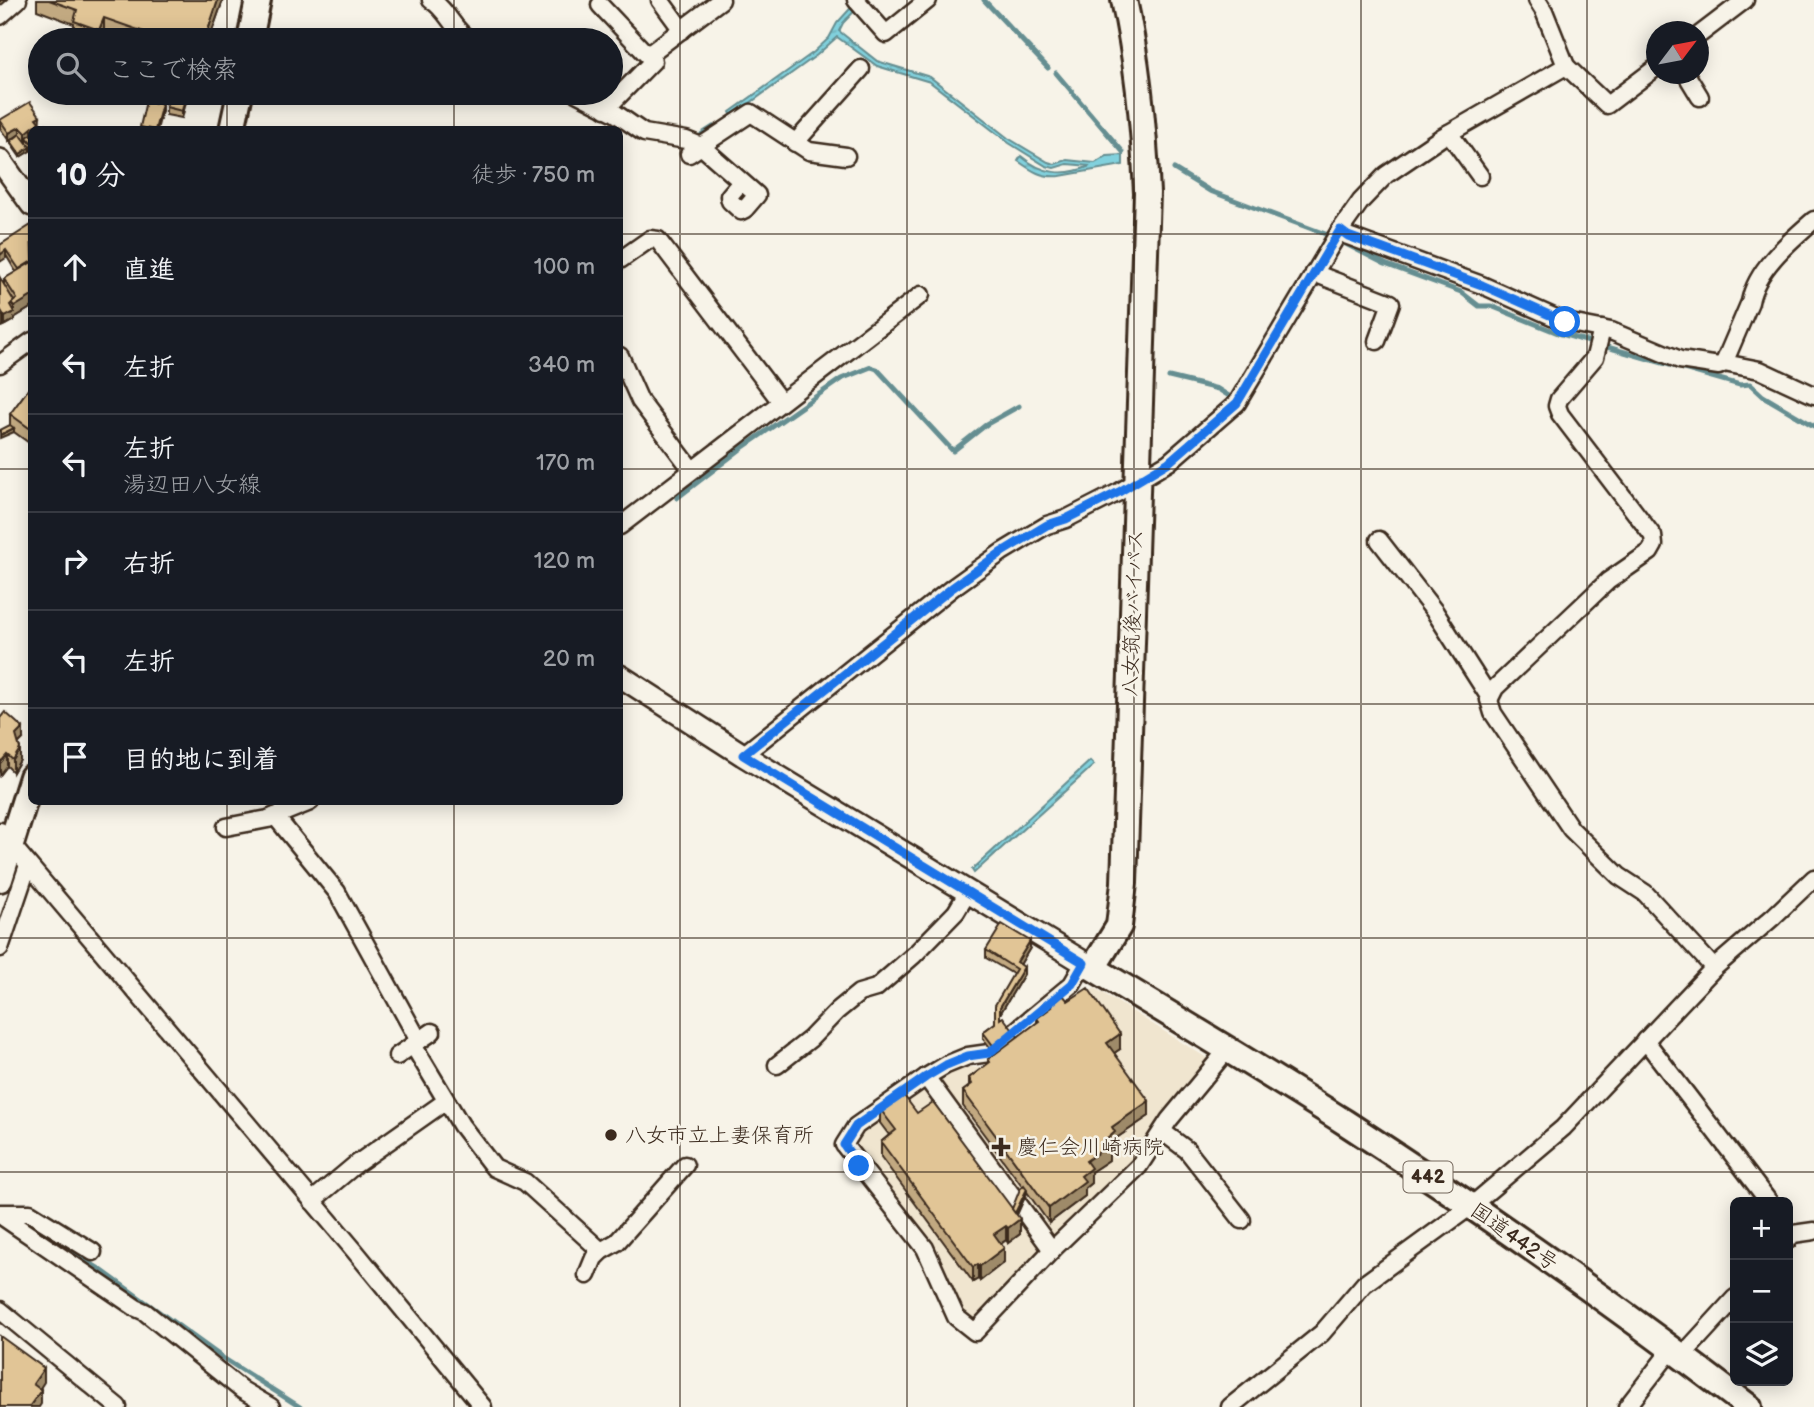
<!DOCTYPE html>
<html lang="ja">
<head>
<meta charset="utf-8">
<style>
  :root { --surface:#171b24; --page:#20242c; --text:#f1f3f6; --muted:#9ea1a6; --line:#363941 }
  body { margin:0; font-family:"Balsamiq Sans","Klee One",sans-serif; background:var(--page); color:var(--text) }
  .controls { position:absolute; right:21px; bottom:21px; display:grid; overflow:hidden; border-radius:10px; box-shadow:0 4px 18px #0003 }
  .controls button { width:63px; height:63px; display:grid; place-items:center; padding:0; border:0; border-bottom:2px solid var(--line); background:var(--surface); color:var(--text); font:35px sans-serif }
  .compass { position:absolute; left:1646px; top:21px; width:63px; height:63px; border-radius:50%; background:var(--surface); box-shadow:0 4px 18px #0003; rotate:58deg }
  .stop { position:absolute; width:21px; height:21px; margin:-16px; border:5px solid #1a73e8; border-radius:50%; background:#fff }
  .stop.end { background:#1a73e8; border-color:#fff; box-shadow:0 2px 7px #0008 }
  .list { margin:0; padding:0; list-style:none }
  h2 { display:flex; justify-content:space-between; align-items:center; height:91px; margin:0; padding:0 28px; font-size:30px }
  h2 small { font-size:23px; font-weight:400; color:var(--muted) }
  .list li { display:grid; grid-template-columns:46px 1fr auto; gap:21px; align-items:center; box-sizing:border-box; height:98px; padding:0 28px; border-top:2px solid var(--line) }
  .list b { display:block; font-size:26px; white-space:nowrap }
  .list p { margin:0; font-size:23px; white-space:nowrap; color:var(--muted) }
  .list em { font-size:23px; font-style:normal; color:var(--muted) }
  .icon { flex:none; width:38px; height:38px; fill:none; stroke:currentColor; stroke-width:2; stroke-linecap:round; stroke-linejoin:round }
  .map { position:relative; flex:none; width:1814px; height:1407px; overflow:hidden }
  .search { position:absolute; background:var(--surface); box-shadow:0 4px 18px #0003; left:28px; top:28px; width:595px; height:77px; display:flex; align-items:center; gap:18px; box-sizing:border-box; padding:0 24px; border-radius:38px; color:var(--muted); font-size:26px }
  .panel { position:absolute; background:var(--surface); box-shadow:0 4px 18px #0003; left:28px; top:126px; width:595px; height:679px; border-radius:10px }
  .map>svg:first-child { display:block }
</style>
</head>
<body>
<div class="map">
<svg width="1814" height="1407" viewBox="0 0 1814 1407">
  <defs>
    <pattern id="water-ripples" width="26" height="14" patternUnits="userSpaceOnUse" patternTransform="scale(1.75)"><rect width="26" height="14" fill="#81d1dd"/><path d="M2 4q2-2 4 0t4 0M15 11q2-2 4 0t4 0" fill="none" stroke="#70b4bd"/></pattern>
  </defs>
  <rect width="100%" height="100%" fill="#f7f3e8"/>
  <filter id="ink" filterUnits="userSpaceOnUse"><feTurbulence type="fractalNoise" baseFrequency=".0143" numOctaves="2"/><feDisplacementMap in="SourceGraphic" scale="14" xChannelSelector="R" yChannelSelector="G"/><feConvolveMatrix kernelMatrix="1 2 1 2 8 2 1 2 1" color-interpolation-filters="sRGB"/></filter>
  <g filter="url(#ink)">
    <path fill="#f0e5cf" d="M1095,988L1210,1060L1154,1127L1138,1156L975,1322L966,1316L940,1271L860,1159L857,1138L862,1130L948,1073L971,1067L990,1069L1081,993Z"/>
    <g fill="url(#water-ripples)" stroke="#658e91" stroke-width="2">
      <path d="M858,0H865L843,23L839,31L877,61L930,77L1008,138L1048,162L1055,164L1067,160L1095,163L1107,156L1123,155V165L1060,176C1042,178 1032,171 1018,161L1021,156C1042,174 1064,177 1090,166L1067,164L1054,168L1046,166L1009,143L930,82L877,66L837,37L817,55L732,116L730,112L814,52L829,38L837,23Z"/>
      <path d="M1090,761L1094,765L974,873L972,870Z"/>
    </g>
    <g fill="none" stroke-linecap="round" stroke-linejoin="round">
      <g stroke="#658e91" stroke-width="5">
        <path d="M984,0L1048,68"/>
        <path d="M1056,73L1123,152"/>
        <path d="M702,134L713,127"/>
        <path d="M1174,169L1210,191L1328,235L1385,264L1461,292L1479,306H1491L1558,333L1740,385L1750,384L1763,396L1814,426"/>
        <path d="M1169,377L1218,389L1229,396"/>
        <path d="M677,498L742,448L841,379L871,367L877,369L953,451L987,424L1019,406"/>
        <path d="M35,1230L101,1270L223,1358L300,1407"/>
      </g>
      <g stroke="#3b2a1e" stroke-width="21">
        <g id="minor">
          <path d="M431,0C448,10 453,31 470,40"/>
          <path d="M660,0L682,30"/>
          <path d="M856,0L886,34L928,0"/>
          <path d="M1537,0L1544,11L1566,66L1607,105L1657,67"/>
          <path d="M600,5L653,61L606,109"/>
          <path d="M0,16L18,0"/>
          <path d="M1699,35L1745,0"/>
          <path d="M648,55L721,0"/>
          <path d="M1686,74L1700,97"/>
          <path d="M576,93L615,113L644,133L686,140L701,146L757,195L745,209L741,211L730,201L729,196L741,182"/>
          <path d="M1449,133L1480,176"/>
          <path d="M795,143L861,69"/>
          <path d="M689,154L751,113L809,151L846,156"/>
          <path d="M1340,230L1348,236L1482,285L1565,322L1611,331L1680,360L1719,366L1724,363L1760,370L1814,395"/>
          <path d="M620,260L650,239L658,240L781,402"/>
          <path d="M1314,273L1391,303L1377,341"/>
          <path d="M1602,329L1595,357L1559,399L1557,406L1560,414L1653,536L1654,545L1650,552L1608,581L1495,688L1489,700L1493,713L1571,829L1619,876L1645,893L1714,968"/>
          <path d="M620,356L640,401L692,470"/>
          <path d="M1724,363L1750,302C1756,269 1790,241 1814,220"/>
          <path d="M0,364L32,341"/>
          <path d="M620,526L921,295"/>
          <path d="M1379,540L1435,612L1490,698"/>
          <path d="M743,755L952,588L1002,552L1047,525L1066,519L1119,492L1169,462L1237,403L1339,232L1361,201L1386,175L1442,137L1566,66"/>
          <path d="M275,816L337,892L419,1041"/>
          <path d="M226,827L268,819L310,802"/>
          <path d="M0,831L354,1250L483,1407"/>
          <path d="M0,948L28,865"/>
          <path d="M1084,963L1072,984L989,1053L968,1056L946,1065L926,1077L856,1126L844,1145L925,1248L956,1317L975,1332L1052,1250L1139,1166L1169,1120L1227,1050"/>
          <path d="M1645,1040L1769,1202"/>
          <path d="M413,1045L461,1125L494,1168L525,1182L601,1251"/>
          <path d="M397,1056L432,1032"/>
          <path d="M777,1065L810,1039L837,1011L859,993L876,988L914,955L956,912L968,892"/>
          <path d="M926,1077L1052,1250"/>
          <path d="M1163,1132L1187,1150L1242,1220"/>
          <path d="M312,1201L355,1165L446,1101"/>
          <path d="M0,1213H30L93,1252"/>
          <path d="M0,1215L136,1308L145,1312L242,1390L271,1407"/>
          <path d="M1788,1240L1793,1234L1814,1231"/>
          <path d="M587,1275L594,1258L601,1251L617,1242L685,1165"/>
          <path d="M0,1310L118,1407"/>
          <path d="M1682,1356L1735,1298"/>
          <path d="M1230,1407L1322,1333L1364,1284L1471,1206L1563,1128L1714,968L1773,917L1814,878"/>
          <path d="M1627,1407L1672,1349"/>
        </g>
      </g>
      <g stroke="#3b2a1e" stroke-width="26">
        <g id="major">
          <path d="M0,160L32,205"/>
          <path d="M620,676L743,755L1093,968"/>
        </g>
      </g>
      <g stroke="#3b2a1e" stroke-width="30">
        <g id="highway">
          <path d="M1124,0C1138,63 1144,128 1147,193L1124,883L1119,926L1093,968C1178,1019 1263,1070 1346,1123C1484,1212 1619,1308 1749,1407"/>
          <path d="M250,40L258,0"/>
          <path d="M232,130L240,93"/>
          <path d="M0,879L32,777"/>
        </g>
      </g>
      <use href="#minor" stroke="#f7f3e8" stroke-width="16"/>
      <use href="#major" stroke="#f7f3e8" stroke-width="21"/>
      <use href="#highway" stroke="#f7f3e8" stroke-width="24"/>
    </g>
    <g fill="#c2a981" stroke="#3b2a1e" stroke-width="2">
      <path d="M37,0H223L209,40H125L104,33L101,40H87L74,36V24L37,10Z"/>
      <path d="M164,93L162,102L154,100V96Z"/>
      <path d="M188,93L182,118L166,115V107Z"/>
      <path d="M0,120L40,123L39,128L49,130H32V151L30,149V151L20,157L11,144V141L27,143V140L26,141L20,134L9,141L0,128Z"/>
      <path d="M32,226V307L14,318V320L5,325L3,321V326L0,327V278L4,285V279L16,272L0,245Z"/>
      <path d="M32,384V445L14,432L10,425V414Z"/>
      <path d="M0,718L23,739L18,744L20,760L13,772L7,766L0,775Z"/>
      <path d="M1030,948L1020,964L1024,974L1000,1014V1019L1018,1037L1037,1023V1018L1050,1009V1004L1068,1001L1120,1049L1114,1053L1149,1116L1115,1139V1147L1109,1152V1160L1091,1172V1183L1085,1188V1196L1049,1223L1027,1192L1017,1215L1020,1234L1008,1243L1006,1240L1001,1244L1004,1262L980,1281L978,1279L973,1282L881,1157V1142L889,1135L880,1123V1109L917,1113L1012,1209L1023,1187L963,1106V1091L969,1087V1078L988,1064V1059L994,1054L983,1039V1032L995,1023L1013,974L986,958V950Z"/>
    </g>
    <g fill="#9e8a69" stroke="#3b2a1e" stroke-width="2">
      <path d="M0,0H7L0,6Z"/>
      <path d="M218,0H223L209,40H205Z"/>
      <path d="M104,18V33L101,40H99V30Z"/>
      <path d="M186,93H188L182,118V111Z"/>
      <path d="M162,104V111L157,130H155Z"/>
      <path d="M40,116L39,130H32V136L27,137L26,141V133L36,118Z"/>
      <path d="M20,127V134L9,141V133Z"/>
      <path d="M30,147V151L20,157V154Z"/>
      <path d="M6,250V258L0,262V255Z"/>
      <path d="M32,296V307L14,318V320L5,325V317L14,312V307Z"/>
      <path d="M3,315V326L0,327V316Z"/>
      <path d="M14,428V432L0,438V435Z"/>
      <path d="M23,728V739L16,746V735Z"/>
      <path d="M20,749V760L13,772V760Z"/>
      <path d="M7,755V766L0,775V763Z"/>
      <path d="M1030,941V948L1017,970V962Z"/>
      <path d="M1024,967V974L1000,1014V1007Z"/>
      <path d="M1120,1034V1049L1107,1058V1043Z"/>
      <path d="M1149,1101V1116L1115,1139V1147L1109,1152V1160L1091,1172V1183L1085,1188V1196L1049,1223V1208L1081,1176L1086,1161L1106,1140L1112,1127Z"/>
      <path d="M1027,1189V1193L1016,1215L1010,1220Z"/>
      <path d="M1020,1219V1234L1008,1243V1228Z"/>
      <path d="M1006,1226V1240L994,1248V1234Z"/>
      <path d="M1004,1248V1262L980,1281V1266Z"/>
      <path d="M978,1264V1279L973,1282V1267Z"/>
      <path d="M44,1368V1382L33,1399V1384Z"/>
      <path d="M41,1390V1404L39,1407H29Z"/>
    </g>
    <g fill="#e1c596" stroke="#3b2a1e" stroke-width="2">
      <path d="M49,0H218L205,39L185,32L182,40H167L104,18L99,30L74,21L77,10Z"/>
      <path d="M155,93H164L162,98L154,96Z"/>
      <path d="M170,93H186L182,111L166,107Z"/>
      <path d="M146,101L162,104L155,130L140,127Z"/>
      <path d="M30,102L40,116L36,118L39,122L26,133L20,127L9,133L0,120Z"/>
      <path d="M46,124L49,130H37Z"/>
      <path d="M20,134L30,147L20,154L11,141Z"/>
      <path d="M32,134V144L27,137Z"/>
      <path d="M31,225L32,261L19,269L6,250L0,255V245Z"/>
      <path d="M32,262V296L14,307L11,303L17,299L4,279Z"/>
      <path d="M0,278L14,301L10,305L14,312L5,317L0,309Z"/>
      <path d="M32,384V430L10,414Z"/>
      <path d="M10,425L14,428L0,435V430Z"/>
      <path d="M5,712L23,728L16,735L20,749L13,760L7,755L0,763V718Z"/>
      <path d="M1002,924L1030,941L1017,962L1024,967L1000,1007V1019L1003,1017L1018,1037L998,1052L983,1032L995,1023V1005L1016,969L986,950Z"/>
      <path d="M1088,988L1120,1034L1107,1043L1149,1101L1112,1127L1115,1132L1106,1140L1109,1145L1086,1161L1091,1168L1081,1176L1085,1181L1049,1208L963,1091L972,1084L969,1078L990,1062L988,1059L1039,1021L1037,1018L1052,1007L1050,1004L1063,995L1068,1001Z"/>
      <path d="M902,1093L917,1113L933,1102L1020,1219L1008,1228L1006,1226L994,1234L1004,1248L980,1266L978,1264L973,1267L881,1142L896,1130L880,1109Z"/>
      <path d="M1024,1185L1027,1189L1015,1213L1012,1209L1020,1189Z"/>
      <path d="M0,1336L44,1368L33,1384L41,1390L29,1407H0Z"/>
    </g>
  </g>
  <g fill="none" stroke-linecap="round" stroke-linejoin="round" filter="url(#ink)">
    <path stroke="#1a73e8" stroke-width="9" d="M859,1166L844,1145L856,1126L926,1077L946,1065L968,1056L989,1053L1072,984L1084,963L743,755L952,588L1002,552L1047,525L1066,519L1119,492L1169,462L1237,403L1340,230L1348,236L1482,285L1565,322"/>
  </g>
  <path fill="none" stroke="#3b2a1e" stroke-width="2" stroke-opacity="0.55" d="M227,0V40M454,0V40M680,0V1407M907,0V1407M1134,0V1407M1361,0V1407M1587,0V1407M227,93V130M454,93V130M0,234H32M620,234H1814M0,469H32M620,469H1814M0,704H32M620,704H1814M227,802V1407M454,802V1407M0,938H1814M0,1172H1814"/>
  <g fill="#3b2a1e" stroke="#f7f3e8" stroke-width="2.5">
    <circle cx="611" cy="1135" r="7"/>
    <path d="M997.5 1136.5h7v7h7v7h-7v7h-7v-7h-7v-7h7z"/>
  </g>
  <g text-anchor="middle" dominant-baseline="central" stroke-width="5" stroke-linejoin="round" paint-order="stroke">
    <rect fill="#f7f3e8" stroke="#73665b" stroke-width="2" x="1403.5" y="1161.5" width="49" height="31" rx="5"/>
    <g font-size="19" font-weight="bold" fill="#3b2a1e">
      <text x="1428" y="1177">442</text>
    </g>
    <g font-size="21" fill="#3b2a1e" stroke="#f7f3e8">
      <text transform="translate(1133 613) rotate(-88)">八女筑後バイパス</text>
      <text transform="translate(1514 1237) rotate(35)">国道442号</text>
    </g>
    <g font-size="21" fill="#3b2a1e" stroke="#f7f3e8" text-anchor="start">
      <text x="625" y="1135">八女市立上妻保育所</text>
      <text x="1017" y="1147">慶仁会川崎病院</text>
    </g>
  </g>
</svg>
<div class="controls">
<button>+</button>
<button>−</button>
<button><svg class="icon" aria-label="layers" viewBox="0 0 24 24"><path d="M12 4l9 5-9 5-9-5zM3 14l9 5 9-5"/></svg></button>
</div>
<svg class="compass" viewBox="-18 -18 36 36"><path d="M0-13l5 13h-10z" fill="#e53935"/><path d="M0 13l5-13h-10z" fill="#9ea1a6"/></svg>
<div class="stop" style="left:1565px;top:322px"></div>
<div class="stop end" style="left:859px;top:1166px"></div>
<div class="search"><svg class="icon" aria-label="search" viewBox="0 0 24 24"><circle cx="10" cy="10" r="6"/><path d="M15 15l6 6"/></svg>ここで検索</div>
<section class="panel">
<h2>10 分<small>徒歩 · 750 m</small></h2>
<ul class="list">
<li><svg class="icon" aria-label="ahead" viewBox="0 0 24 24"><path d="M12 20V5M6 11l6-6 6 6"/></svg><div><b>直進</b></div><em>100 m</em></li>
<li><svg class="icon" aria-label="left" viewBox="0 0 24 24"><path d="M17 20v-9H6M10 6l-5 5 5 5"/></svg><div><b>左折</b></div><em>340 m</em></li>
<li><svg class="icon" aria-label="left" viewBox="0 0 24 24"><path d="M17 20v-9H6M10 6l-5 5 5 5"/></svg><div><b>左折</b><p>湯辺田八女線</p></div><em>170 m</em></li>
<li><svg class="icon" aria-label="right" viewBox="0 0 24 24"><path d="M7 20v-9h11M14 6l5 5-5 5"/></svg><div><b>右折</b></div><em>120 m</em></li>
<li><svg class="icon" aria-label="left" viewBox="0 0 24 24"><path d="M17 20v-9H6M10 6l-5 5 5 5"/></svg><div><b>左折</b></div><em>20 m</em></li>
<li><svg class="icon" aria-label="arrive" viewBox="0 0 24 24"><path d="M6 21V4h12l-3 4 3 4H6"/></svg><div><b>目的地に到着</b></div></li>
</ul>
</section>
</div>
</body>
</html>
